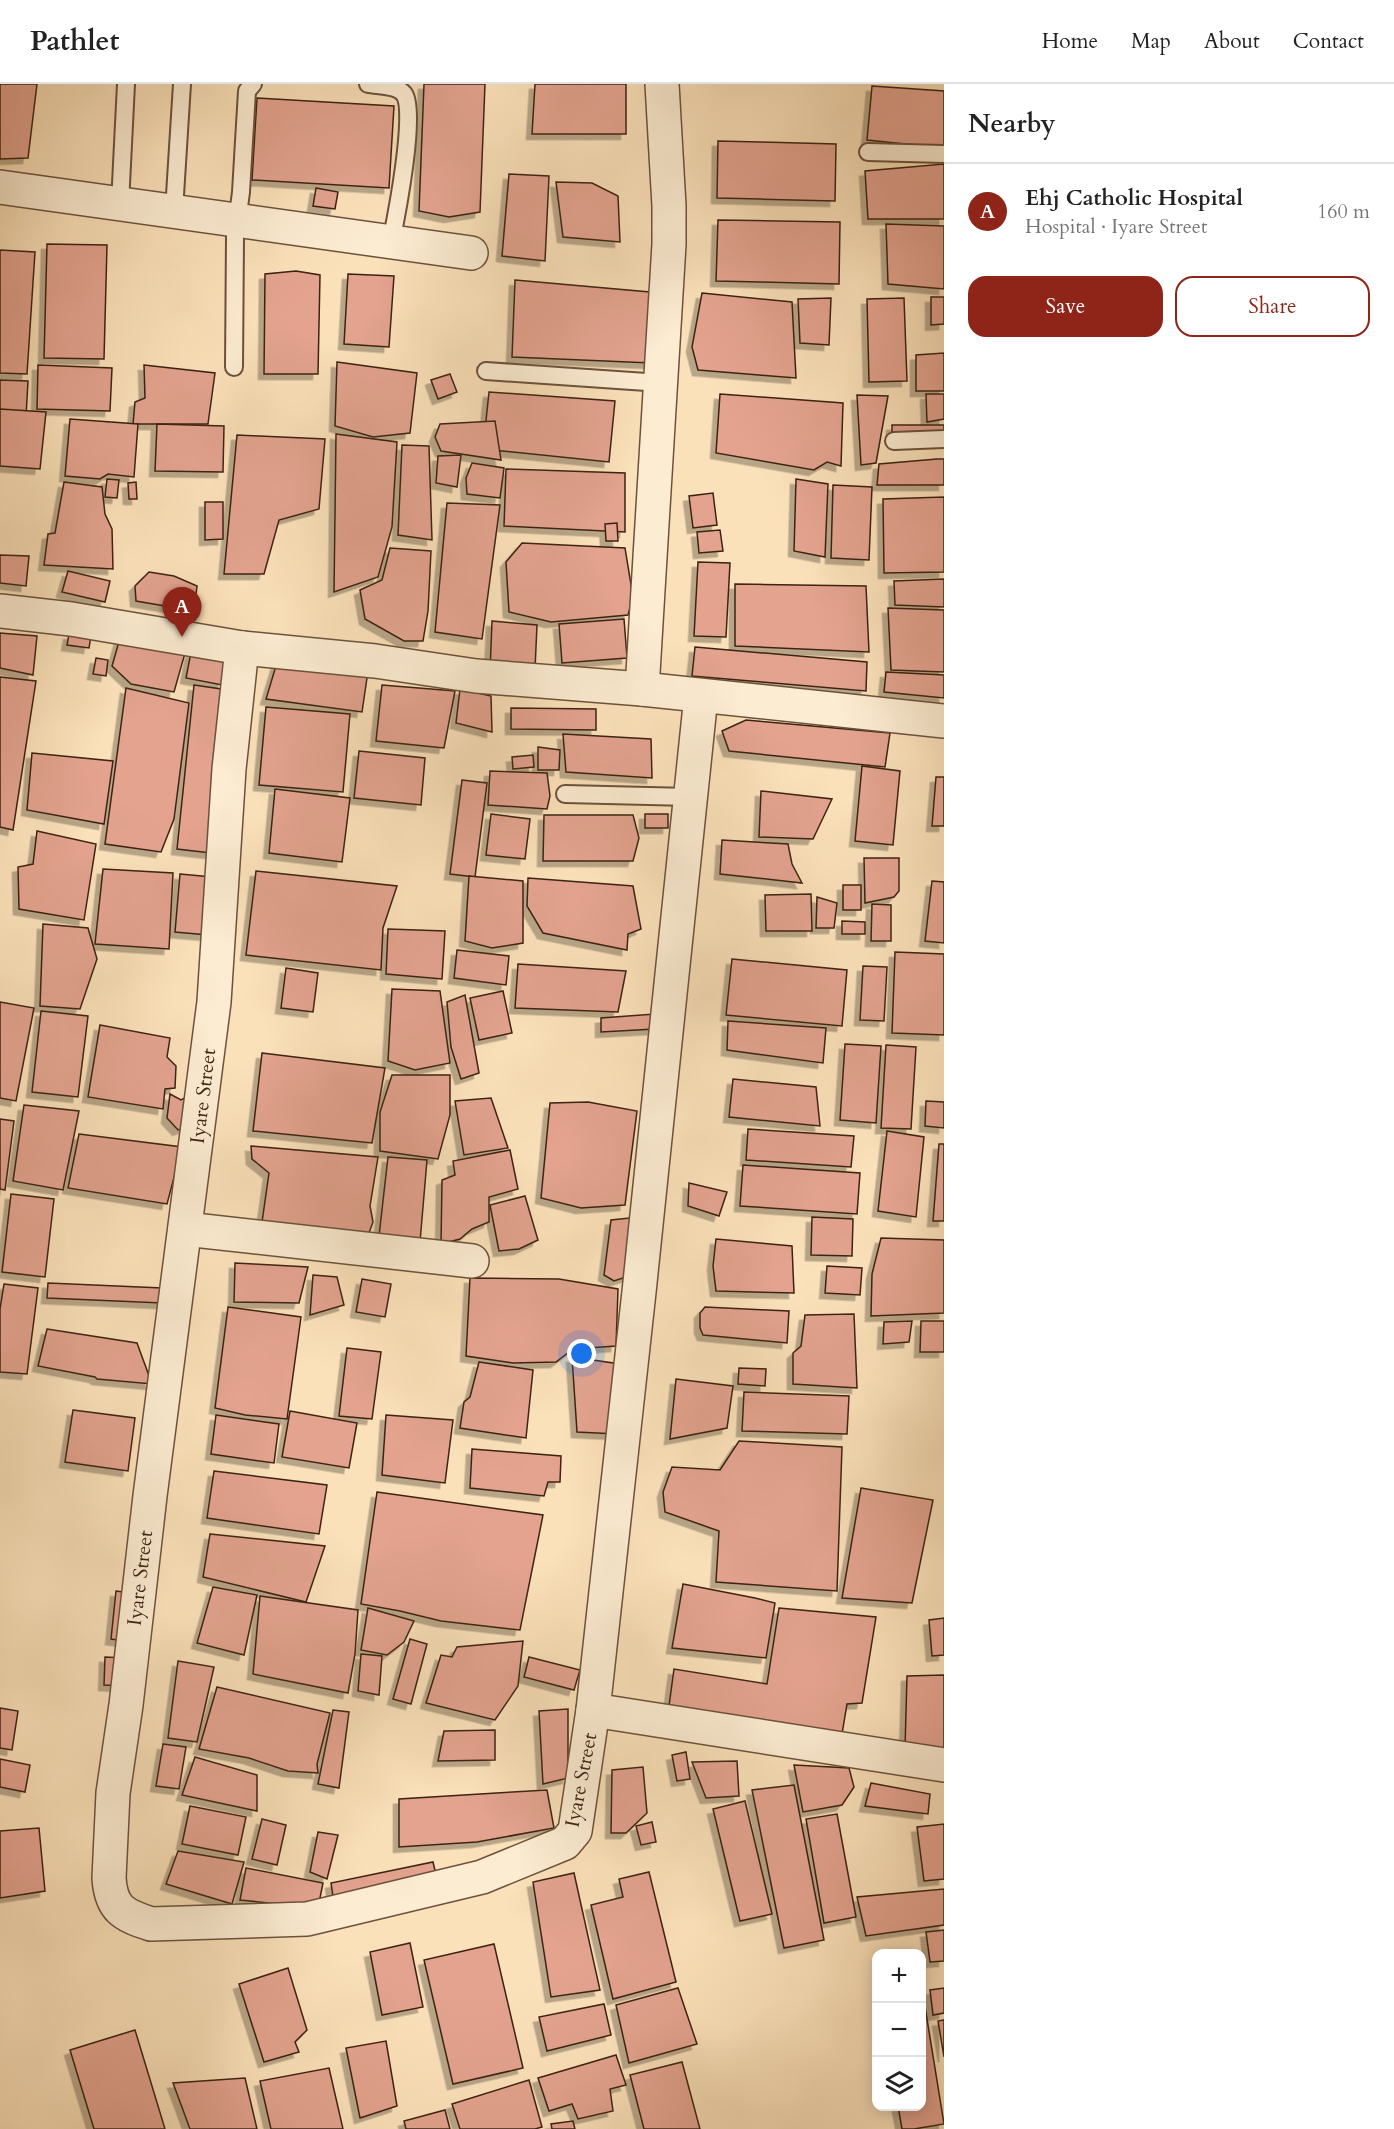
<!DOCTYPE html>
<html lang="en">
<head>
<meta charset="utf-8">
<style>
  :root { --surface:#fff; --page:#f6f6f6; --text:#222; --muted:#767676; --line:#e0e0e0; --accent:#8f2418 }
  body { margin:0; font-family:Cardo,serif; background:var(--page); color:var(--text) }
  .controls { position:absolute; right:18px; bottom:18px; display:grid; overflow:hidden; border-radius:12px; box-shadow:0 3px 15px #0003 }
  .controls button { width:54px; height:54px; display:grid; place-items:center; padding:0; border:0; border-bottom:2px solid var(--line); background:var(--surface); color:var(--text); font:30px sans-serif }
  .you { position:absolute; left:582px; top:1270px; width:21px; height:21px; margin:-15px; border:4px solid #fff; border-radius:50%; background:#1a73e8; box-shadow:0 0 0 9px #1a73e833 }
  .badge { display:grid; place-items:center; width:39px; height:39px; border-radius:50%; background:var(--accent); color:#fff; font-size:20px; font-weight:700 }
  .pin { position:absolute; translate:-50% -50px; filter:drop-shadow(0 2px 3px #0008) }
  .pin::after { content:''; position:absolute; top:32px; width:21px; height:18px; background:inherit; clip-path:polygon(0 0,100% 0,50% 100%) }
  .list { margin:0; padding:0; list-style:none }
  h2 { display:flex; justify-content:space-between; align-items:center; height:78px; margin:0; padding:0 24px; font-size:26px }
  h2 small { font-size:20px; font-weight:400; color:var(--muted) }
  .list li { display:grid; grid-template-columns:39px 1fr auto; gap:18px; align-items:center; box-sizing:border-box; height:96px; padding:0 24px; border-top:2px solid var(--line) }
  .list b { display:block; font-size:22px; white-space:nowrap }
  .list p { margin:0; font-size:20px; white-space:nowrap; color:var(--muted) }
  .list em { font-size:20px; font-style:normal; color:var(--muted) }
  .actions { display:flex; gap:12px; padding:18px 24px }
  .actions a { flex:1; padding:14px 0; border:2px solid var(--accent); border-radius:18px; text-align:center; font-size:21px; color:var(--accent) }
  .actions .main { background:var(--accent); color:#fff }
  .icon { flex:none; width:33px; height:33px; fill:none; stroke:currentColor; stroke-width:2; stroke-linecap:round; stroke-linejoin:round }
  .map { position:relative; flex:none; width:944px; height:2045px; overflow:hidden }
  header { display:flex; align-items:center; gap:36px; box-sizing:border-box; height:84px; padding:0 30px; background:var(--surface); border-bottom:2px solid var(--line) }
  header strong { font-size:28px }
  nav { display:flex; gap:33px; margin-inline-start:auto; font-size:21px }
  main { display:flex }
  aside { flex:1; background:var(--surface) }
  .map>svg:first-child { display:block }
</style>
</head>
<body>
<header>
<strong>Pathlet</strong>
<nav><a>Home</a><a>Map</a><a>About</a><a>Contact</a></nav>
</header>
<main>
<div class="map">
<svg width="944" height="2045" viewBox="0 0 944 2045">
  <defs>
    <filter id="shadow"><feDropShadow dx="-5.5" dy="5.5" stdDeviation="0" flood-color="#0004"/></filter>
  </defs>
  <rect width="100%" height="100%" fill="#fbe1ba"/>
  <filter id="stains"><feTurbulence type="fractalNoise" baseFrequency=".00333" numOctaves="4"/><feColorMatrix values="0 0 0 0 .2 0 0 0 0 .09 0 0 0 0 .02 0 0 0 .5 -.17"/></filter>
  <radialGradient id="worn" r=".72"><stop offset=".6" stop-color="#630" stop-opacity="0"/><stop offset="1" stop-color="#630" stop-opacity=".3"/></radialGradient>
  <g fill="#e3a38f" stroke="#3c2312" stroke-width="1.5" filter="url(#shadow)">
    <path d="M0,0H37L28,74L0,75Z"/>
    <path d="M424,0H485L480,128L449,133L419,127Z"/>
    <path d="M535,0H626V50H532Z"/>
    <path d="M872,2L944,7V64L867,56Z"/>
    <path d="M257,14L394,22L389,104L252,96Z"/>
    <path d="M718,57L836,60L835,117L717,114Z"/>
    <path d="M944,80V135H868L865,87Z"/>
    <path d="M509,90L549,92L545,177L502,172Z"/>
    <path d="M556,98L592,99L618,112L620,158L563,153Z"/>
    <path d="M316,104L338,108L335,125L313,122Z"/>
    <path d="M718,136L840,138L839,200L716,197Z"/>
    <path d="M886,140L944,142V205L888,200Z"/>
    <path d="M47,160L107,161L104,275L44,274Z"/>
    <path d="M0,166L35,168L27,290L0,289Z"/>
    <path d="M296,187L320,191L318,290H264L265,190Z"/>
    <path d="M348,190L394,192L389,263L344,260Z"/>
    <path d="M515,196L661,209L651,279L512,273Z"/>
    <path d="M702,209L792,218L796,294L698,286L692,263Z"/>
    <path d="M931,213H944V240L931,241Z"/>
    <path d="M831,214L829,261L800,259L798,215Z"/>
    <path d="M904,214L907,297L869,298L867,215Z"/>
    <path d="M944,269V307H916V271Z"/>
    <path d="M337,278L417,289L410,349L373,353L335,342Z"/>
    <path d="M38,281L112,284L110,327L37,325Z"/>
    <path d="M144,281L215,289L208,340H133L135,318L145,314Z"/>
    <path d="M450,290L457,308L438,315L431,296Z"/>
    <path d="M0,296L28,297L26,333L0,332Z"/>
    <path d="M489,308L615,317L609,378L483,365Z"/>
    <path d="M720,310L843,319L841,382L827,378L814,386L716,369Z"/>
    <path d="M926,310H944V335L927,338Z"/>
    <path d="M857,311L888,312L876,379L861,381Z"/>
    <path d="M0,325L46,328L40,385L0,382Z"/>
    <path d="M70,335L138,340L134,393L108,390L100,395L65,392Z"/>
    <path d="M495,337L501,376L441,367L435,353L440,340Z"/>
    <path d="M157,340L224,342L223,388L155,387Z"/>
    <rect x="892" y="341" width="52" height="9"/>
    <path d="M336,350L397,358L392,443L378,493L334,508Z"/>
    <path d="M237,351L325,355L319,425L279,436L264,490H224Z"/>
    <path d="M402,361L429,362L432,456L398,451Z"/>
    <path d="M461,371L457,403L436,399L438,372Z"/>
    <path d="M937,375H944V401H877L879,380Z"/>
    <path d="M472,379L504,384L500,414L467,410L466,394Z"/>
    <path d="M506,385L625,389V448L504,442Z"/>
    <path d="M107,395L119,396L117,414L105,413Z"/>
    <path d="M796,395L828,400L825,473L794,467Z"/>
    <path d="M64,398L102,403L105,430L112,445L113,485L44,481L48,450L55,449Z"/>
    <path d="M136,398L137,415H129L128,399Z"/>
    <path d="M833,401L872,403L869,476L831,474Z"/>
    <path d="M713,409L717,441L693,444L689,412Z"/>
    <path d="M944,413V488L884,489L883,415Z"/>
    <path d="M205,418H223V455L205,456Z"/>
    <path d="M447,419L500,421L482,555L435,548Z"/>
    <path d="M617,439L618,457H606L605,440Z"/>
    <path d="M720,446L723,467L699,469L697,448Z"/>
    <path d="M522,459L625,464L633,513L628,531L551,538L509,528L506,478Z"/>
    <path d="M390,464L431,467L428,527L423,557H404L365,535L360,506L382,496Z"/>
    <path d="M0,471L29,472L26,502L0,499Z"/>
    <path d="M698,478L730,479L726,553L694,552Z"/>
    <path d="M68,487L110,497L105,518L62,508Z"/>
    <path d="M149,488L174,492L197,502L194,527L136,517L135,502Z"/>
    <path d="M944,495V523L895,521L894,497Z"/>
    <path d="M735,500L866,502L869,568L735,562Z"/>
    <path d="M888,524L944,526V588L891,586Z"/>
    <path d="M624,535L627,574L562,579L559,540Z"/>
    <path d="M492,537L537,541L535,585L490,588Z"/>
    <path d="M0,549L37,552L33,591L0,584Z"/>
    <path d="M69,550L91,552L89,564L67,561Z"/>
    <path d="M120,554L187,562L174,608L131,600L112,582Z"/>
    <path d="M695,563L867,578L866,607L692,592Z"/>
    <path d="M191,568L231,572L222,601L186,594Z"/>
    <path d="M96,574L108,576L106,592L93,590Z"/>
    <path d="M278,575L368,587L362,628L266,615Z"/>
    <path d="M886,588L944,591V614L884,608Z"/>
    <path d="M0,593L36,597L13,746L0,743Z"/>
    <path d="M194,601L235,607L211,769L177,765Z"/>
    <path d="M382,601L455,607L444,664L376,657Z"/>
    <path d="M126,604L189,619L174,735L161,768L105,760Z"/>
    <path d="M460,605L491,612L492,648L456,639Z"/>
    <path d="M266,623L350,630L343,708L259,701Z"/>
    <path d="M511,624L596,625V646L511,645Z"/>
    <path d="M746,636L890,649L885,683L729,667L722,647Z"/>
    <path d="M563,650L651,655L652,694L566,688Z"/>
    <path d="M538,663L560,666L559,686H538Z"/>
    <path d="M359,667L425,674L421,721L354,714Z"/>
    <path d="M32,669L113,677L104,740L27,726Z"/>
    <path d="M533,671L534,683L513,685L512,673Z"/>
    <path d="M862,682L900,687L893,761L855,757Z"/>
    <path d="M490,687L547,689L550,712L547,725L488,721Z"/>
    <path d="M936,693H944V742H932Z"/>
    <path d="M462,696L487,699L475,793L450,790Z"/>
    <path d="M275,705L350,714L342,778L269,769Z"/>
    <path d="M761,707L832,715L813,755L759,753Z"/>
    <path d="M491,730L530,735L525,775L486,771Z"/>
    <rect x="645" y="730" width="23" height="14"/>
    <path d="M544,731H633L639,754L633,777H543Z"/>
    <path d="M37,747L96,760L84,836L19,825L18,783L33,780Z"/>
    <path d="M722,756L788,760L792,780L802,799L720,790Z"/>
    <path d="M864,774H899V807L894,813L865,819Z"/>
    <path d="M103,785L173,789L169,865L95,860Z"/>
    <path d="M256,787L397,802L383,844L381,886L246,871Z"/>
    <path d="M180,790L212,793L208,851L175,848Z"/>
    <path d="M469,792L523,797V859L492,864L465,857Z"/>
    <path d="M528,794L633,802L641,845L628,850L627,866L543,849L527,822Z"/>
    <path d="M932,797L944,798V859L925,857Z"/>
    <rect x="843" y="801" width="18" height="25"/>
    <path d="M811,810L812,847H766L765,811Z"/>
    <path d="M817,813L837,819L834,844H816Z"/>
    <path d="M872,820L891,821V857H871Z"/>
    <path d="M842,837L865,838V850H842Z"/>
    <path d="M43,840L88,844L97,875L80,925L40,922Z"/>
    <path d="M388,845L445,847L442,895L386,890Z"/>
    <path d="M457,866L509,872L506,901L454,894Z"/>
    <path d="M895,868L944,870V951L892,949Z"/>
    <path d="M732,875L847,886L842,942L726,931Z"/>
    <path d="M518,880L626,887L618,928L515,924Z"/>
    <path d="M863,882L887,883L884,937L860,936Z"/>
    <path d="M286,884L318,889L313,928L281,924Z"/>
    <path d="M392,905L440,907L450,979L415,986L388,977Z"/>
    <path d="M503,907L512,949L479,956L470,914Z"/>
    <path d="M465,911L479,989L461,995L451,963L447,918Z"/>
    <path d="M0,918L34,924L16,1017L0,1014Z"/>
    <path d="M41,927L88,932L78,1013L32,1008Z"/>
    <path d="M655,930V945L601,948V934Z"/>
    <path d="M728,937L826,944L823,979L727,966Z"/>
    <path d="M100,941L170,954L167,973L176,982L175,1004L165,1005L163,1025L88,1013Z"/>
    <path d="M845,960L881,962L876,1039L840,1036Z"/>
    <path d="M886,961L916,963L911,1045L881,1044Z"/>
    <path d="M262,969L385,984L372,1059L253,1047Z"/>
    <path d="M392,991H450V1031L438,1075L380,1067V1028Z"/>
    <path d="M733,995L816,1003L820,1042L729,1033Z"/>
    <path d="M194,1009L190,1042L178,1046L167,1034L170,1010L181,1016Z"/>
    <path d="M491,1014L508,1064L464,1071L455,1017Z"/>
    <path d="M926,1017L944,1018V1044L925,1042Z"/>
    <path d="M588,1018L637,1027L625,1121L581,1124L541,1114L550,1019Z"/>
    <path d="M24,1021L79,1027L63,1106L13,1097Z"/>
    <path d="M0,1035L14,1037L5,1106L0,1105Z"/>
    <path d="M748,1045L854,1052L851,1083L746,1076Z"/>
    <path d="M887,1047L924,1053L916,1133L878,1127Z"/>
    <path d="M79,1050L182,1063L167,1120L68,1104Z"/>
    <path d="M939,1060H944V1137H933Z"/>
    <path d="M251,1062L378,1073L370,1122L373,1138L366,1157L261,1145L269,1089L252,1075Z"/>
    <path d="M510,1066L518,1105L489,1113V1138L472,1145L460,1155L441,1160L442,1096L455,1091L453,1077Z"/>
    <path d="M388,1073L427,1076L420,1158L379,1152Z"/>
    <path d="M743,1081L860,1089L857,1130L740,1122Z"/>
    <path d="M689,1099L727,1108L719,1132L688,1122Z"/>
    <path d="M11,1110L54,1115L45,1193L2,1188Z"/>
    <path d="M525,1112L538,1156L519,1165L499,1167L490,1121Z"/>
    <path d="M639,1133L629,1192L614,1197L604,1191L611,1136Z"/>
    <path d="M812,1133L853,1135L852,1172L811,1171Z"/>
    <path d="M881,1154L944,1156V1229L871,1232L872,1190Z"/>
    <path d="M716,1155L792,1162L794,1209L716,1207L713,1182Z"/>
    <path d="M235,1179L308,1183L299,1219L234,1218Z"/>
    <path d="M827,1182L862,1184L860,1211L825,1209Z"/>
    <path d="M313,1191L337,1193L344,1221L310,1231Z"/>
    <path d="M470,1194L559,1195L618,1205L616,1262L573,1265L556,1278L513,1279L466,1272Z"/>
    <path d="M362,1195L391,1200L385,1233L356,1228Z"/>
    <path d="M48,1199L162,1204V1219L47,1214Z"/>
    <path d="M4,1200L38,1204L27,1290L0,1288V1225Z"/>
    <path d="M228,1223L301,1233L287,1335L245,1331L215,1324Z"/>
    <path d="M705,1223L789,1227L787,1259L703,1251L700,1244V1229Z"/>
    <path d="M854,1230L857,1304L793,1300V1269L801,1262L805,1231Z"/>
    <path d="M912,1237L909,1258L883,1260L884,1238Z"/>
    <path d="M921,1237H944V1268H920Z"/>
    <path d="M47,1245L137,1259L152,1300L97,1295L95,1293L38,1282Z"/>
    <path d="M347,1264L381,1268L372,1335L339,1332Z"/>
    <path d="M572,1273L620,1280L616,1350L577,1348Z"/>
    <path d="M479,1278L533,1286L526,1354L460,1344L464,1318L470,1313Z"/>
    <path d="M739,1284L766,1285L765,1302L738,1300Z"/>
    <path d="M676,1295L733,1302L727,1344L670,1355Z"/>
    <path d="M744,1308L849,1312L847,1350L742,1347Z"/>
    <path d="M73,1326L135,1334L128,1387L65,1378Z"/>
    <path d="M290,1327L357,1339L349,1384L282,1373Z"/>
    <path d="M216,1331L279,1340L274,1379L211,1370Z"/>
    <path d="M386,1331L453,1336L445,1399L382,1391Z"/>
    <path d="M739,1357L842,1363L837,1507L716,1498L719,1447L665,1428L663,1408L672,1383L720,1386Z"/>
    <path d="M472,1365L561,1372L560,1398H548L544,1412L470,1404Z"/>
    <path d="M214,1387L327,1401L319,1450L207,1434Z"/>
    <path d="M861,1404L933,1416L912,1519L842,1514Z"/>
    <path d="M377,1408L543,1431L520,1546L441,1537L400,1527L361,1520Z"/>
    <path d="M210,1450L325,1462L306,1518L203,1493Z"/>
    <path d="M683,1500L755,1514L775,1519L766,1574L672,1564Z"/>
    <path d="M213,1503L257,1511L244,1571L197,1559Z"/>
    <path d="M116,1507L137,1510L132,1558L111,1555Z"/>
    <path d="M260,1512L358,1526L355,1570L348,1609L253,1590Z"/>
    <path d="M368,1524L414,1537L404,1558L387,1571L361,1566Z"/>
    <path d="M779,1524L876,1533L862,1619L847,1620L842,1650L669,1622L674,1585L767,1600Z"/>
    <path d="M944,1534V1571L932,1572L929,1536Z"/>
    <path d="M410,1555L427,1560L411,1620L393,1615Z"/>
    <path d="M523,1557L518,1602L495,1636L426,1619L441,1571L452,1573L457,1563Z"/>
    <path d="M361,1570L382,1572L379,1611L358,1607Z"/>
    <path d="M105,1573L124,1574L123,1602L104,1601Z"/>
    <path d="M529,1573L580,1586L574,1606L524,1593Z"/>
    <path d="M178,1577L214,1583L197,1658L168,1654Z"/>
    <path d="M944,1591V1664H905L907,1592Z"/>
    <path d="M217,1603L330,1629L317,1680L318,1689L288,1687L249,1674L199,1665Z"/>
    <path d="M0,1624L18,1627L12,1666L0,1664Z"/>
    <path d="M568,1625V1694L543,1700L539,1627Z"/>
    <path d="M333,1626L349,1628L339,1704L318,1700Z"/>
    <path d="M495,1646V1676L438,1677L444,1647Z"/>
    <path d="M163,1660L186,1663L179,1705L156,1702Z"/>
    <path d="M686,1668L690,1695L677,1697L672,1671Z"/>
    <path d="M195,1673L257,1691V1727L182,1711Z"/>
    <path d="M0,1675L30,1681L25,1708L0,1703Z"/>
    <path d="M737,1677L739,1712L706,1714L692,1678Z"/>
    <path d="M794,1681L849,1684L854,1703L842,1721L803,1728Z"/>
    <path d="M643,1683L647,1729L626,1749H611L612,1686Z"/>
    <path d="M871,1699L930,1710L928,1730L865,1722Z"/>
    <path d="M794,1701L824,1856L784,1864L752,1706Z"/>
    <path d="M547,1706L554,1744L477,1758L399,1763V1715Z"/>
    <path d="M745,1717L772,1830L740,1837L713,1725Z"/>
    <path d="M190,1722L246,1733L238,1771L182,1760Z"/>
    <path d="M837,1730L856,1833L824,1839L806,1735Z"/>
    <path d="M262,1735L286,1741L277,1781L252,1775Z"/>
    <path d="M652,1738L656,1758L641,1761L636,1742Z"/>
    <path d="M944,1740V1795L924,1797L917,1743Z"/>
    <path d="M39,1744L45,1807L0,1814V1747Z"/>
    <path d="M318,1748L338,1751L327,1795L310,1788Z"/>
    <path d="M178,1767L244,1778L232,1820L166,1800Z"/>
    <path d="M433,1778L437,1795L334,1819L331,1799Z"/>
    <path d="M246,1784L323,1799L318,1824L240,1816Z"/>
    <path d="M649,1788L676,1898L613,1915L591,1821L623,1813L619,1795Z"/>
    <path d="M574,1789L600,1906L551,1913L533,1798Z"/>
    <path d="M944,1805V1841L866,1852L857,1813Z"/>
    <path d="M944,1846V1877L930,1878L926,1848Z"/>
    <path d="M410,1859L423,1923L382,1931L370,1868Z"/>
    <path d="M494,1860L523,1984L453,2000L424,1876Z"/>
    <path d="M288,1884L307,1946L295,1958L299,1968L264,1978L239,1900Z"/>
    <path d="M678,1904L697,1960L629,1979L616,1921Z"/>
    <path d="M922,1904L944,2040L914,2045H902L898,2022H922Z"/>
    <path d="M944,1904V1929L933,1931L930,1906Z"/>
    <path d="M604,1920L611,1951L547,1967L539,1933Z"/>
    <path d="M944,1936V1973L938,1937Z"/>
    <path d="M135,1946L165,2045H94L70,1966Z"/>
    <path d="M386,1957L397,2022L360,2034L346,1964Z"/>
    <path d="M616,1971L626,2001L610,2005L613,2027L578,2035L572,2020L549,2027L538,1994Z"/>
    <path d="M682,1978L700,2045H644L630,1991Z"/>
    <path d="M329,1984L343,2045H271L260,1997Z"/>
    <path d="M245,1994L257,2045H190L173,1999Z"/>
    <path d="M529,1996L542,2043L535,2045H460L452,2020Z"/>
    <path d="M445,2026L450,2045H406L404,2037Z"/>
    <path d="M573,2037L575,2045H552L551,2040Z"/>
  </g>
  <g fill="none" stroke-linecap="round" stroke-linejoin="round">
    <g stroke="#6c523c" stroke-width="20">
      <g id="lane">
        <path d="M368,0C379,2 397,1 404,10C417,27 396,134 391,158"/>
        <path d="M868,68L944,70"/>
        <path d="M120,120L126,0"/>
        <path d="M174,127L182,0"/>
        <path d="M234,283L235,153L241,108L247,7L253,0"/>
        <path d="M486,287L661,299"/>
        <path d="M894,357L944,355"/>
        <path d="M565,710L690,713"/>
      </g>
    </g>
    <g stroke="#6c523c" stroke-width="36">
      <g id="street">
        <path d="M0,103L471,169"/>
        <path d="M0,527L71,535L242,564L375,577L476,592L642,605L944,637"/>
        <path d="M242,564L229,685L214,918L150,1412L126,1621L113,1709L109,1794C111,1825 123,1831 151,1840L307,1835L482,1793L565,1759L575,1747L593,1626"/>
        <path d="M642,605L669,160V122L662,0"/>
        <path d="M701,612L639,1208L593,1626L944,1681"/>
        <path d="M185,1145L472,1177"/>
      </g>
    </g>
    <use href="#lane" stroke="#fcecd2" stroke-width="16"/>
    <use href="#street" stroke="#fcecd2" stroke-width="33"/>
  </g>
  <g text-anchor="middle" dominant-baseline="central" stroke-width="4.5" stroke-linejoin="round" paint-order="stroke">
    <g font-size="20" fill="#3c2312" stroke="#fcecd2">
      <text transform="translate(203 1012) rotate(-83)">Iyare Street</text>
      <text transform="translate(140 1494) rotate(-83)">Iyare Street</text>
      <text transform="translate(581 1696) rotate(-79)">Iyare Street</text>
    </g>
  </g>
  <rect width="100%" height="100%" filter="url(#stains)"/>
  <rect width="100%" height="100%" fill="url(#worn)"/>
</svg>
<div class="controls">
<button>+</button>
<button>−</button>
<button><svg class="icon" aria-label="layers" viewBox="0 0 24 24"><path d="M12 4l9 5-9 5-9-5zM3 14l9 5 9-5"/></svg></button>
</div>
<div class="you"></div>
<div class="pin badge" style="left:182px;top:553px">A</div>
</div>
<aside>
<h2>Nearby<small></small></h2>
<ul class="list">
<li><span class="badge">A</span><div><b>Ehj Catholic Hospital</b><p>Hospital · Iyare Street</p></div><em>160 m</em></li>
</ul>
<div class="actions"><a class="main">Save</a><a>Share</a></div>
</aside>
</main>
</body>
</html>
